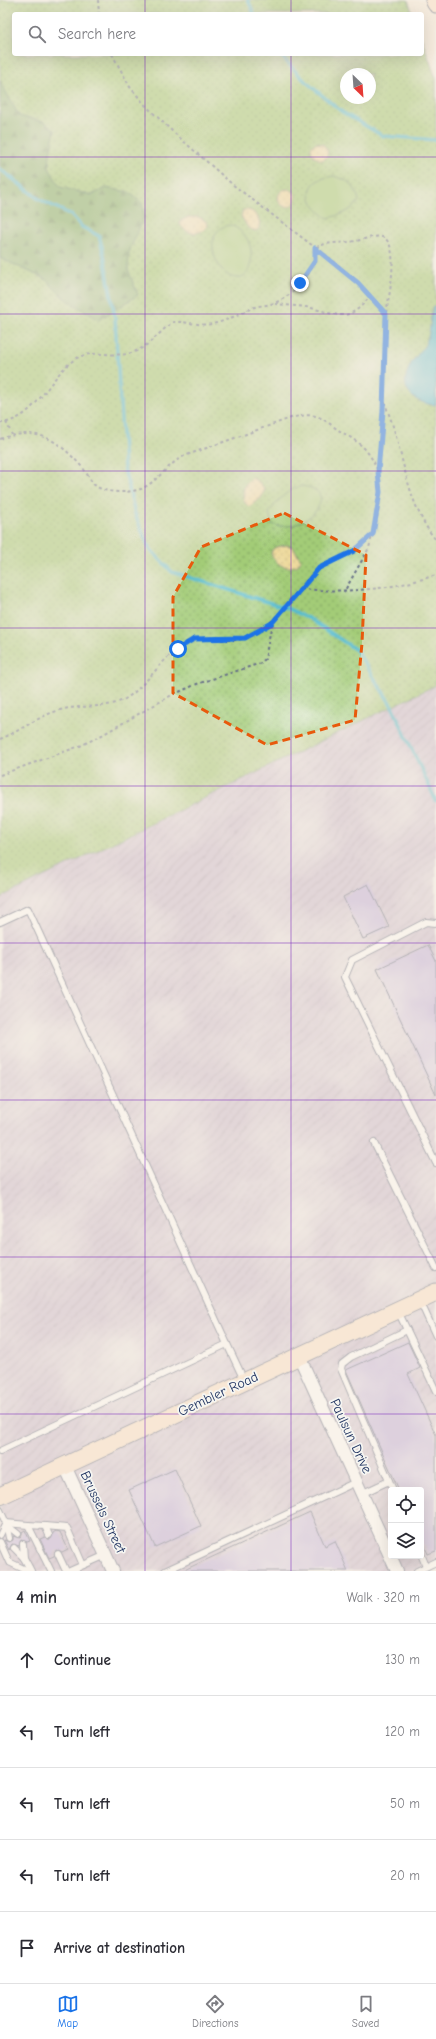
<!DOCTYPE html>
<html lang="en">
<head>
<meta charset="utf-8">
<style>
  :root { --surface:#fff; --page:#f7f7f7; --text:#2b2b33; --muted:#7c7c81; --line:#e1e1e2; --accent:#1a73e8 }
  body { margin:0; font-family:"Comic Neue",sans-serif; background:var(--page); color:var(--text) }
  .controls { position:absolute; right:12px; bottom:12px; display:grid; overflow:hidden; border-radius:4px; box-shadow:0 4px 16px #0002 }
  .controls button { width:36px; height:36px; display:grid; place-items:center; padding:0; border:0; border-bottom:1px solid var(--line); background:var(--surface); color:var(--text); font:20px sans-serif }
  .compass { position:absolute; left:340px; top:68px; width:36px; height:36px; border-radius:50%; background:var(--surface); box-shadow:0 4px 16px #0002; rotate:155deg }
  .stop { position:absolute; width:12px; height:12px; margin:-9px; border:3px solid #1a73e8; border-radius:50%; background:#fff }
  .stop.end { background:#1a73e8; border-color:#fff; box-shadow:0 1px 4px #0008 }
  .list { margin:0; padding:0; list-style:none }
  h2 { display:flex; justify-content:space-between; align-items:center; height:52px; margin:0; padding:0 16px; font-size:17px }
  h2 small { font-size:13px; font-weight:400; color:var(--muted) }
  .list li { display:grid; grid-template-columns:26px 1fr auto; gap:12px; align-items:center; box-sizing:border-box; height:72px; padding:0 16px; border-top:1px solid var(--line) }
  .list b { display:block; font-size:15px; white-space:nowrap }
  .list em { font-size:13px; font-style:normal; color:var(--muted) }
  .icon { flex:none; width:22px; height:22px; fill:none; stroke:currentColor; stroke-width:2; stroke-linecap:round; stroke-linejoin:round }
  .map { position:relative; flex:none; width:436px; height:1571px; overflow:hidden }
  .search { position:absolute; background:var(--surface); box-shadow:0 4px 16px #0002; left:12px; right:12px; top:12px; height:44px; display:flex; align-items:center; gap:10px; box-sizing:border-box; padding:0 14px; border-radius:4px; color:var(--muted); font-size:15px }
  .sheet { height:412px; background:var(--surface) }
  nav { display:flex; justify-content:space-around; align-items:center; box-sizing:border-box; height:56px; border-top:1px solid var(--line); background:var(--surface); font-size:11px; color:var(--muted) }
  nav a { display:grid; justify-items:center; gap:2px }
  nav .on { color:var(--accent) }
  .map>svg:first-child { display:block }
</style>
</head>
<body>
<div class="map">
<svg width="436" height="1571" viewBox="0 0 436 1571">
  <defs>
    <pattern id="industrial-furrows" width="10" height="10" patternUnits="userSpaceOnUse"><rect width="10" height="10" fill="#ccbed4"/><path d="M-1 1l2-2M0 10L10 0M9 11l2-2" fill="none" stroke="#a59baf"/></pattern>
    <pattern id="grass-dots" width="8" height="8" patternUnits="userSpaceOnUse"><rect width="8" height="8" fill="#a3cc77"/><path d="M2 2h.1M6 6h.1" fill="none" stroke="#84a665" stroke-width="1.8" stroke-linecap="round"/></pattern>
    <pattern id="forest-firs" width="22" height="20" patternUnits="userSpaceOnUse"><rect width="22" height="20" fill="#82b068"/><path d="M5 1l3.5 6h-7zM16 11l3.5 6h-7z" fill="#6a9059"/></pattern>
    <pattern id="sand-dots" width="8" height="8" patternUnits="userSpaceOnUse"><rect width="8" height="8" fill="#eeda9e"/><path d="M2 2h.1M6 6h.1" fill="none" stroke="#ccbb8a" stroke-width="1.8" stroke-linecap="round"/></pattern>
  </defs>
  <rect width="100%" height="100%" fill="#f6f6f2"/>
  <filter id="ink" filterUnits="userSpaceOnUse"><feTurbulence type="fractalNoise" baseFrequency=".025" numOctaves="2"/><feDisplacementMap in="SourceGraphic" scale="8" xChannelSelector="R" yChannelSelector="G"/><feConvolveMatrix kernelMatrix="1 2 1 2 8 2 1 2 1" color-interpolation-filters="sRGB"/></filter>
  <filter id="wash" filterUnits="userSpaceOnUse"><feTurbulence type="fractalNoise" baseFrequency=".012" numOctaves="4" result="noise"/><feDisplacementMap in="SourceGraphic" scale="16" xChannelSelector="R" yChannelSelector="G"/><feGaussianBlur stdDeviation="0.9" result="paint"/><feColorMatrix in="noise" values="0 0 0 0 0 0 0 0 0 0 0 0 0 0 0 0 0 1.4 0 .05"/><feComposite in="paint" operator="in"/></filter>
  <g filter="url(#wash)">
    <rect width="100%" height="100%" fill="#f4eada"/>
    <path fill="url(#industrial-furrows)" fill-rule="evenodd" d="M436,685V1571H0V898ZM391,1490H421V1556H391Z"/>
    <path fill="url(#grass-dots)" stroke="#5f7e6a" fill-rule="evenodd" d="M0,0H408L413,14H14V54H422V39L436,79V685L0,898ZM346,74H370V98H346Z"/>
    <path fill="url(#forest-firs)" stroke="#4e7063" d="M0,81L19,116L44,122L55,130L50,153L49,168L60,187L91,195L106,188L129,192L142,203L144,217L129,252L128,270L138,295L99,320L63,297L45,279L0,258Z"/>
    <g fill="url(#sand-dots)" stroke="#84847e">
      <path d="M315,143L323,144L328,151L327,157L323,160C315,159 311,155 311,147Z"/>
      <circle cx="287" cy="198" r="9"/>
      <path d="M243,210C254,208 262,219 259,229L255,231L248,228L241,216Z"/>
      <path d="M188,217H199L207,222L208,226C200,236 186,235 180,224V221Z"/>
      <path d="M252,478L258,481L265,489L261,498L249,507L244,502C242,492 243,483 252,478Z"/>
      <path d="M287,545L293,547L301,560L298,565C285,570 278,566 271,554L272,550L276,547Z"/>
    </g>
    <g fill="#a3cc77" stroke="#5f7e6a">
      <path d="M333,176C348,179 356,186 359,201C351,212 340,215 328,218C315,211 302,192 317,181C321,178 329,177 333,176Z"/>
      <path d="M230,225C246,231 253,245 251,261C250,266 249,272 245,275C222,292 194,230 230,225Z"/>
      <path d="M301,486C346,490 303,537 272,524L269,513C277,501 287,490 301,486Z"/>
    </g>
    <path fill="#52bbd0" stroke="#367597" d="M436,305V404L434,405C412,402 398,389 410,366C414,357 424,350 427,340C431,330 430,318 433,307Z"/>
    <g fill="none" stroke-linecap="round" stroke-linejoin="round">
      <g stroke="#52bbd0" stroke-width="3.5">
        <path d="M248,0L254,14"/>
        <path d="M279,54L305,81L342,112L383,136L436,140"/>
        <path d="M0,169L39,199L71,215L82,227L99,236L104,255L115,318L124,468L135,514L149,548L172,572L287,608L310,619L356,650L392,706L436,801"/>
      </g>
    </g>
    <g id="blocks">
      <g fill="#c0b1e1">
        <path d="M368,884L389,927L363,939L343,897Z"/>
        <path d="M428,945L436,961V1095L377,969Z"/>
        <path d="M408,1342L420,1368L408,1374L436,1435V1551L428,1554L421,1538V1490H399L346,1370Z"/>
        <path d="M175,1469L201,1526L155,1547L129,1490Z"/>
        <path d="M310,1512L325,1546L335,1541L348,1571H182Z"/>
        <path d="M25,1530L30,1541L27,1542L21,1540L19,1546L12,1544L9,1550L4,1540L9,1542L13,1540V1536L20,1538L22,1535V1532Z"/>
        <path d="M56,1531L60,1532L68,1549L62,1552L56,1550L54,1556L49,1558L40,1539L45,1537L48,1539H51L53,1533Z"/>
      </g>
    </g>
  </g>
  <g filter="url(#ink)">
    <use href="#blocks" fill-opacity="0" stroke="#677089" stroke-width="1"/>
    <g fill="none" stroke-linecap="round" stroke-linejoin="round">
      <g stroke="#677089" stroke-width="8">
        <g id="service">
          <path d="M0,922L28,909L227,1344"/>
          <path d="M436,923L426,922L352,960L345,977L436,1163"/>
          <path d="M374,1143L436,1268"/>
          <path d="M420,1301L436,1336"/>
          <path d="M398,1311L436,1391"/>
          <path d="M0,1451L227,1344L244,1380"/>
          <path d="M393,1490L341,1369L342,1364L351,1357L407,1330"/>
          <path d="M361,1494L389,1481"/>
          <path d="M0,1510L6,1523L0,1535"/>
          <path d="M28,1525L45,1526L49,1535"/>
          <path d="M8,1526L18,1534"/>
          <path d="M45,1526L67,1528L83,1565"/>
          <path d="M9,1538L6,1523L28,1525L51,1571"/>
          <path d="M0,1542L9,1562L28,1571"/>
          <path d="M23,1544L24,1558"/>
          <path d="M14,1548L24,1558L31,1571"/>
          <path d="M58,1554L66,1571"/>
          <path d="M421,1554L426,1566"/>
          <path d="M70,1571L106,1555"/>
          <path d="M165,1571L356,1482"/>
          <path d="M417,1571L436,1562"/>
        </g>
      </g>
      <g stroke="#677089" stroke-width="14">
        <g id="minor">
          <path d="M299,1356L397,1571"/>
          <path d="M65,1466L113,1571"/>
        </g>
      </g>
      <g stroke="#677089" stroke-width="19">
        <g id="secondary">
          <path d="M434,0L436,4"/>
          <path d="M0,1496L436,1292"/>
        </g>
      </g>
      <g stroke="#677089" stroke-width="2" stroke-dasharray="3 3" stroke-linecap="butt">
        <path d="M98,0L99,14"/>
        <path d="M112,54L130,87L146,106L172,131L232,184L334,262L358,283L386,314L383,411L378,472L380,492L378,511L369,548L344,592"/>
        <path d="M275,304C285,305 296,306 306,307C337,313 347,326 370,296"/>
        <path d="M384,402C404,446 404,502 436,540"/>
        <path d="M6,422L12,435"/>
        <path d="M0,423C38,420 48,375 77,358C93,349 115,358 131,353C148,348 159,332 173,322C186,321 199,326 212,324C225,322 238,314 250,309C257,305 266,306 274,303C294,296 318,270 315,248C326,241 342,244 355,241C363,240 374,235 382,237C401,243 389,297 386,313"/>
        <path d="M0,439C38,426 57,439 82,467C87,472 90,482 96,486C107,494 129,493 141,489C157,482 168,464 184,456L291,418C299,416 307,414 316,416C325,419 332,426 340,431C360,443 368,448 378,471"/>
        <path d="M301,589C349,593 390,590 436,575"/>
        <path d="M0,739C21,731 38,716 60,710C80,704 106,710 125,699C149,684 163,655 188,642C207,633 227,644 245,638C280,626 292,591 319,569C323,565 330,563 335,560C349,553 361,546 372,535"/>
        <path d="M0,775L80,746L102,735L170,696L197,684L261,663L265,659L272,623"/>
      </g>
      <use href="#service" stroke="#fff" stroke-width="6"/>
      <use href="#minor" stroke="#fff" stroke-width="12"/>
      <use href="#secondary" stroke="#fce5cf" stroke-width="17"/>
    </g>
  </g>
  <g fill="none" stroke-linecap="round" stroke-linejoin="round" filter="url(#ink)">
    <path stroke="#1a73e8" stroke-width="5" d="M178,649L194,639L245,638L272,623L319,568L354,551L373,534L380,492L378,472L383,411L386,314L358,283L315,248V261L300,283"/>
  </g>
  <path d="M0 0H436V1571H0ZM284,513L366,555L362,643L355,720L267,745L173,693V597L201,547Z" fill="#f4eada" fill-opacity=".55" fill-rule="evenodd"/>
  <path fill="none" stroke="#e8590c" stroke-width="3" stroke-dasharray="8 5" stroke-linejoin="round" d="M284,513L366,555L362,643L355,720L267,745L173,693V597L201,547Z"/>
  <path fill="none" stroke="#7b2cbf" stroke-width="1" stroke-opacity="0.55" d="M145,0V14M291,0V14M145,54V1571M291,54V1571M0,157H436M0,314H436M0,471H436M0,628H436M0,786H436M0,943H436M0,1100H436M0,1257H436M0,1414H436"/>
  <g text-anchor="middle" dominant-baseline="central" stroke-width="3.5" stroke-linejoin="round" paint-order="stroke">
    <g font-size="14" fill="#1b2f5e" stroke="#f6f6f2">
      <text transform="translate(218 1394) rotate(-25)">Gembler Road</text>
      <text transform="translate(351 1436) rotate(65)">Paulsun Drive</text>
      <text transform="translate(103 1512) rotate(65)">Brussels Street</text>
    </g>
  </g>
</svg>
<div class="controls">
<button><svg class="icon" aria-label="locate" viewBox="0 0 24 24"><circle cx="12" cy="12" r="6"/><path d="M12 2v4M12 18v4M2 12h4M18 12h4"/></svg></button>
<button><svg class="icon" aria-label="layers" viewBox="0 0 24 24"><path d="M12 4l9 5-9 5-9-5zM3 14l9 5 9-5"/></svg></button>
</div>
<svg class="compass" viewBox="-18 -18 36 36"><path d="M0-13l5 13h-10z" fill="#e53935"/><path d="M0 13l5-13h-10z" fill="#7c7c81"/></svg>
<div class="stop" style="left:178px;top:649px"></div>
<div class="stop end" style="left:300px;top:283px"></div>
<div class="search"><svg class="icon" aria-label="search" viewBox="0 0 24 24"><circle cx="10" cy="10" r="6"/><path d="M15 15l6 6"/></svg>Search here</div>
</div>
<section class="sheet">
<h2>4 min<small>Walk · 320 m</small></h2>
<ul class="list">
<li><svg class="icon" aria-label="ahead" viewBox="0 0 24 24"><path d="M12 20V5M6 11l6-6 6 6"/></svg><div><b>Continue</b></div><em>130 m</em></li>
<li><svg class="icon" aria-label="left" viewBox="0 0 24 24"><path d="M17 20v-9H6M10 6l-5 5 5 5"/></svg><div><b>Turn left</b></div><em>120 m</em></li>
<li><svg class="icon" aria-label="left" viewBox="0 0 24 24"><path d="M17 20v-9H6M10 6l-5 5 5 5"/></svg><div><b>Turn left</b></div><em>50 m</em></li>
<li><svg class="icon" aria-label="left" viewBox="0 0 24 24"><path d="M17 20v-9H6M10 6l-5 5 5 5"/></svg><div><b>Turn left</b></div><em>20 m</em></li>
<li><svg class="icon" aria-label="arrive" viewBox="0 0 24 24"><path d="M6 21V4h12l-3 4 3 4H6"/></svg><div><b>Arrive at destination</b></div></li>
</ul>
</section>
<nav>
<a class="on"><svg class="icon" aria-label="map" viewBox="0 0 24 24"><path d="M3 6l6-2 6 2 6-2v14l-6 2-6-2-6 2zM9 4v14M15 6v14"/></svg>Map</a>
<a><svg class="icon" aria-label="directions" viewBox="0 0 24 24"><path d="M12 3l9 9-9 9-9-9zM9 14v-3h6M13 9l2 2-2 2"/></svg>Directions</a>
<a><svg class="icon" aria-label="saved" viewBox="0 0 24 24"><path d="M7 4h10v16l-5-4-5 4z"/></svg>Saved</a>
</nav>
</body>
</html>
